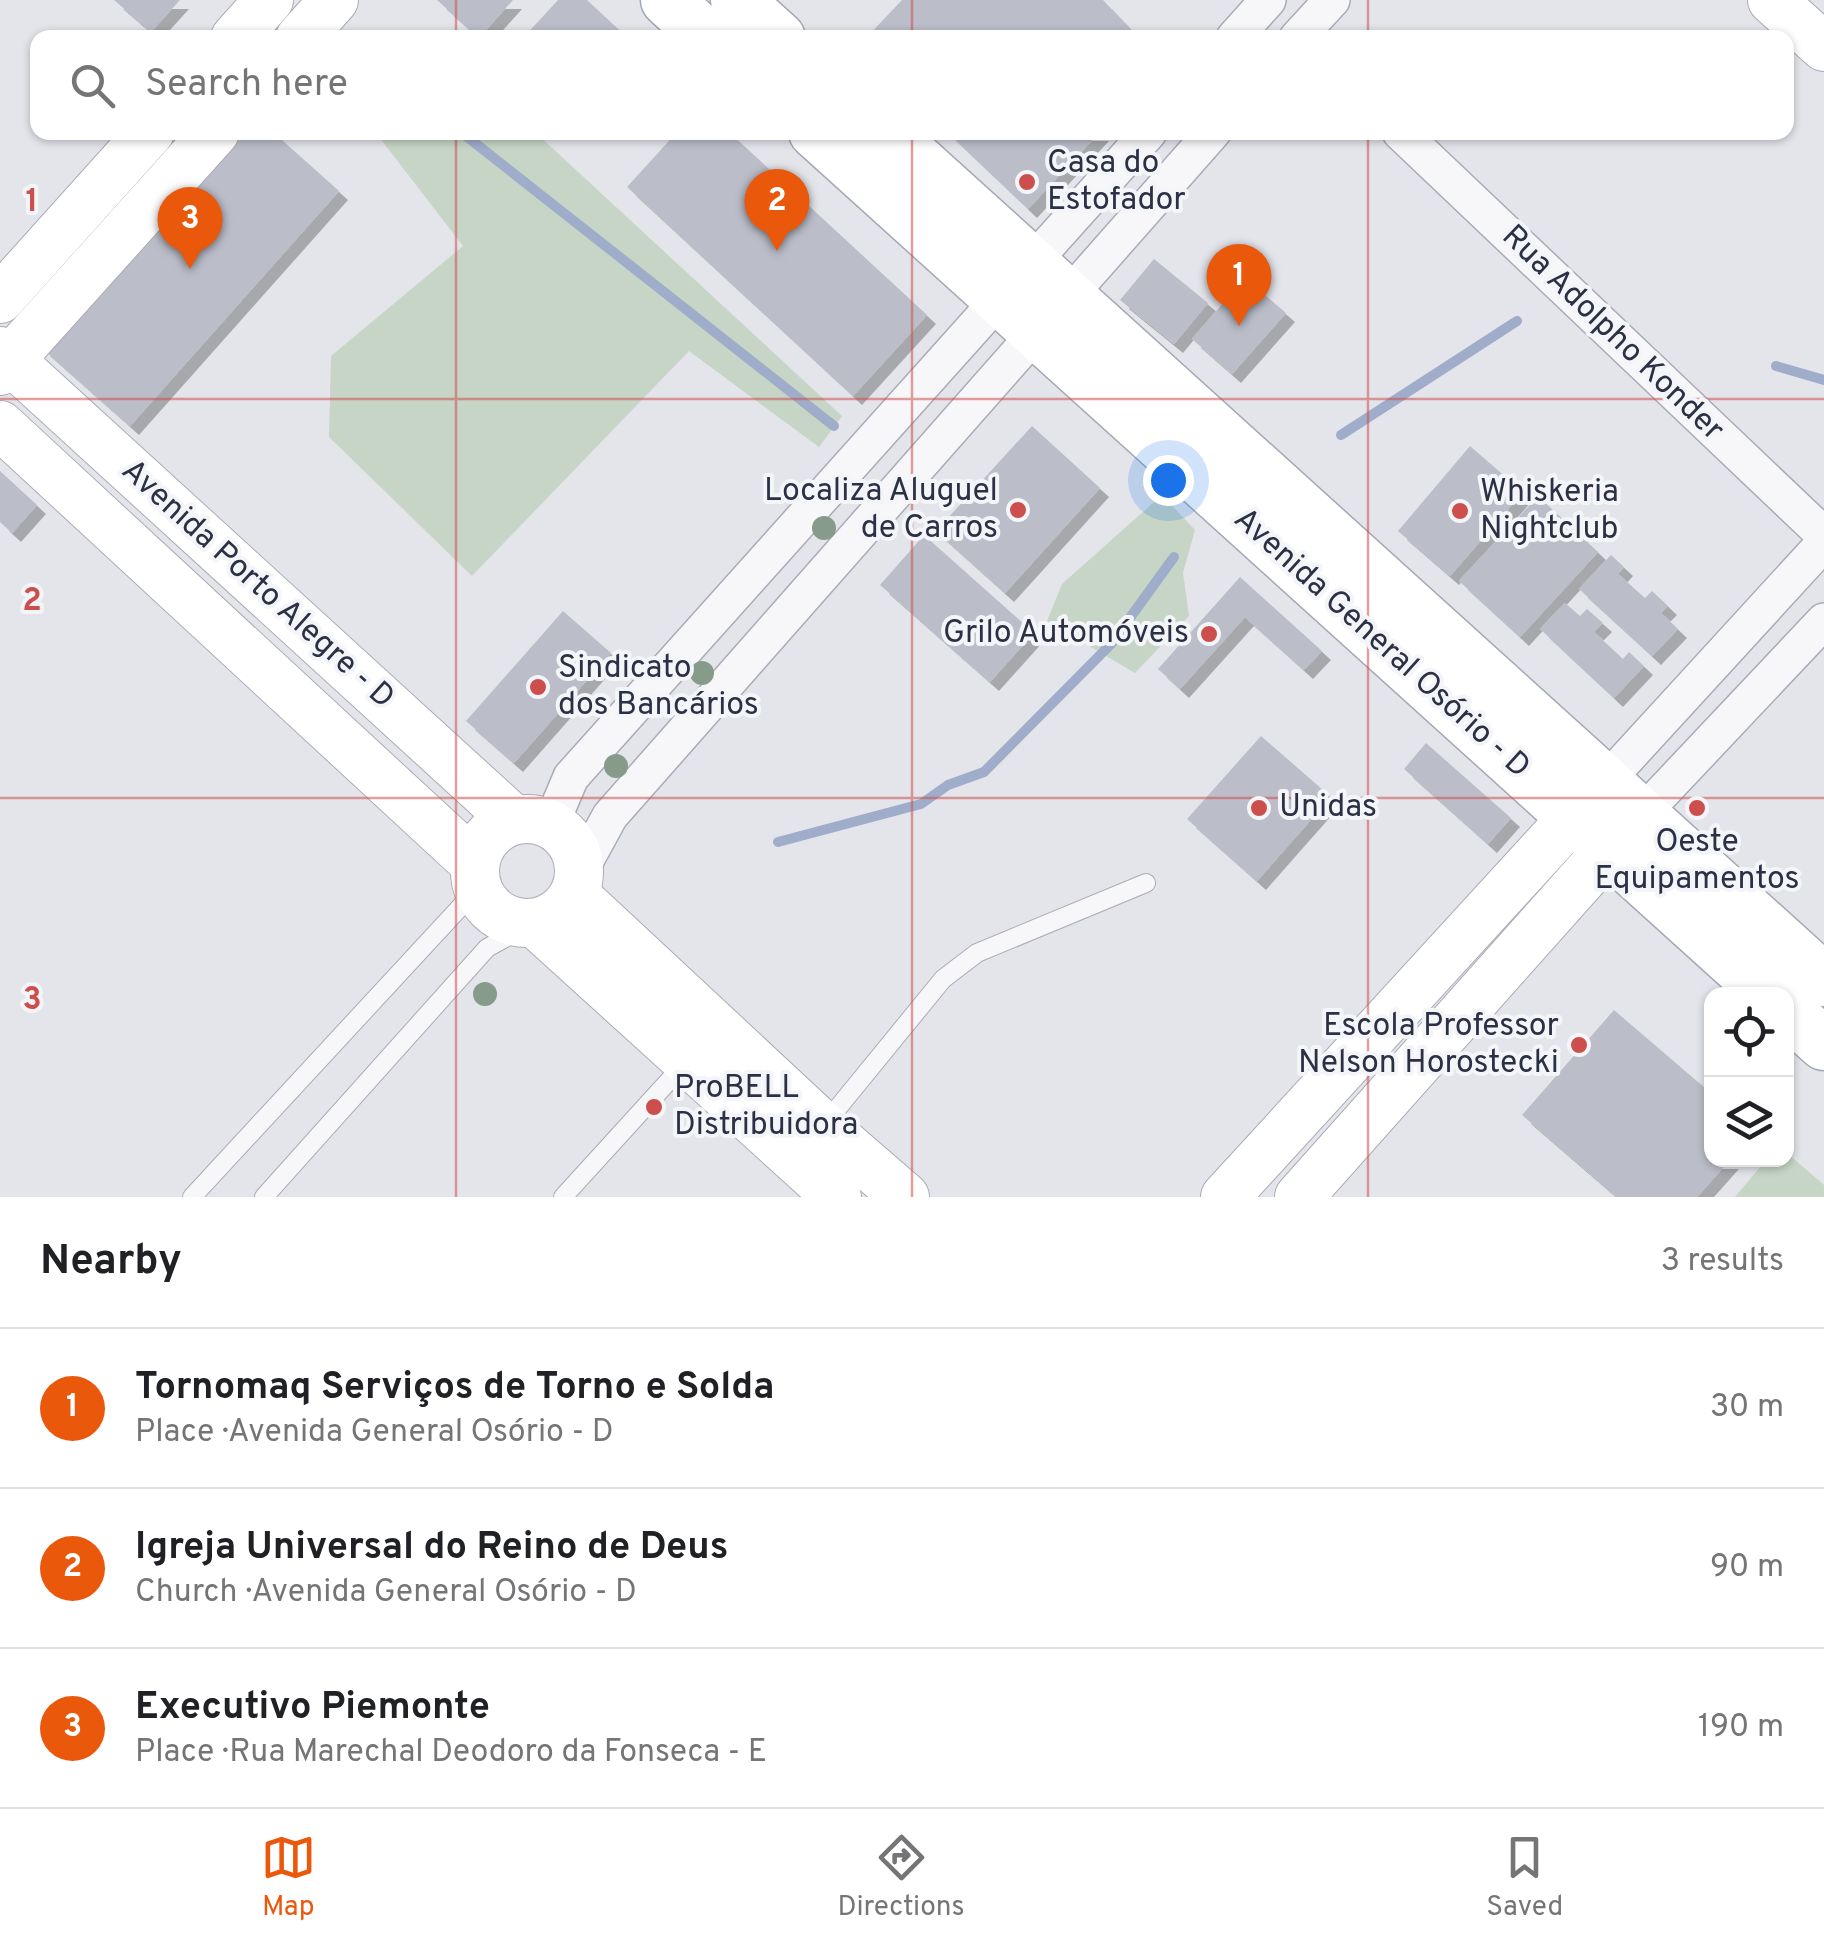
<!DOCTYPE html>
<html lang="en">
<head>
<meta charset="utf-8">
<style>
  :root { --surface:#fff; --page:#f2f2f2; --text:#202124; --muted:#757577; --line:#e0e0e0; --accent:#ea580c }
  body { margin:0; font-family:Overpass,sans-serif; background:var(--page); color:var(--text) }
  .controls { position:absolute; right:30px; bottom:30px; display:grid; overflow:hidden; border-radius:20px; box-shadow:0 2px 8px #0004 }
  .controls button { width:90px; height:90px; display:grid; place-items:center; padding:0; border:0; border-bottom:2px solid var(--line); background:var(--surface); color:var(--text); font:50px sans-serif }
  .you { position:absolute; left:1168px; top:480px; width:35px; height:35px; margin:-25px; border:8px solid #fff; border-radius:50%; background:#1a73e8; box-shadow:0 0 0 15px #1a73e833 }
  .badge { display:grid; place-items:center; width:65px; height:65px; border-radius:50%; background:var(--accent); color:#fff; font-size:32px; font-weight:700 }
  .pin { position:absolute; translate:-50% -82px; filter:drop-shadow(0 2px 5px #0008) }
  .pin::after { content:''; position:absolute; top:52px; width:35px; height:30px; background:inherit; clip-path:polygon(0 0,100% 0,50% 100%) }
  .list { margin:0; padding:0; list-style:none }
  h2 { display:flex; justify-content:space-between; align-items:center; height:130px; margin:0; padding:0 40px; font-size:42px }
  h2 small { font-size:32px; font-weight:400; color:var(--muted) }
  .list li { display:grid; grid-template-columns:65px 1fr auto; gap:30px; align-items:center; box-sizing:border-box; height:160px; padding:0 40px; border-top:2px solid var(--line) }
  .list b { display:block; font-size:38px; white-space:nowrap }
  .list p { margin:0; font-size:32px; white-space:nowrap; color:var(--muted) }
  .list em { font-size:32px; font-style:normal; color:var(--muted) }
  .icon { flex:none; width:55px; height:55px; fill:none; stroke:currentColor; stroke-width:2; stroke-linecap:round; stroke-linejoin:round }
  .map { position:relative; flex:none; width:1824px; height:1197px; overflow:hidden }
  .search { position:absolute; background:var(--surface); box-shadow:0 2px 8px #0004; left:30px; right:30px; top:30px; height:110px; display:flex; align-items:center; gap:25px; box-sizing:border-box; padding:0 35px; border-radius:20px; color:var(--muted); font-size:38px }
  .sheet { height:610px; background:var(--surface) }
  nav { display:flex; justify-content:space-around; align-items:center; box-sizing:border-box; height:140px; border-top:2px solid var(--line); background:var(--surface); font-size:28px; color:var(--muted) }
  nav a { display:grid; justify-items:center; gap:5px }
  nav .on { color:var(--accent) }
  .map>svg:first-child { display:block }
</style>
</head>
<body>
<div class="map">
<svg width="1824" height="1197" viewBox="0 0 1824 1197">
  <defs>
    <filter id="shadow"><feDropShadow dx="9" dy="9" stdDeviation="0" flood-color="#0004"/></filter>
  </defs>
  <rect width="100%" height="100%" fill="#e4e5eb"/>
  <g fill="#c6d5c5">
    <path d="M376,133H536L842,416L819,447L689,351L472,576L329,437L331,356L463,246Z"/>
    <path d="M1162,495L1195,530L1183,573L1189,616L1135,673L1047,621L1062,584Z"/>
    <path d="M1787,1153L1824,1185V1197H1735L1766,1160H1786Z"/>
  </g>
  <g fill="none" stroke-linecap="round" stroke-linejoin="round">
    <g stroke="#a0adca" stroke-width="10">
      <path d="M461,132L834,426"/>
      <path d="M1776,366L1824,380"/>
      <path d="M1341,435L1517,321"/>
      <path d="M778,842L921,804L948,785L984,772L1111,644L1174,557"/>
    </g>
  </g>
  <g fill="#bbbec9" filter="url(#shadow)">
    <path d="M114,0H180L151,32Z"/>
    <path d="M437,0H513L479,38Z"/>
    <path d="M558,0H587L628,38H523Z"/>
    <path d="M902,0H1103L1139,38H866Z"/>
    <path d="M232,132H273L339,191L130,426L41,347Z"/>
    <path d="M677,132H729L927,315L853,396L627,187Z"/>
    <path d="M947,132H1100L1028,209Z"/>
    <path d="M1154,259L1208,303L1174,344L1120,300Z"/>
    <path d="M1245,278L1286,313L1232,374L1192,339Z"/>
    <path d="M1032,426L1100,488L1005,593L936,531Z"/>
    <path d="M1470,446L1523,492L1450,576L1398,531Z"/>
    <path d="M0,471L37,505L12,533L0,522Z"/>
    <path d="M1538,496L1598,552L1520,637L1459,581Z"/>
    <path d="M924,535L1034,633L990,682L880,585Z"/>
    <path d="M1611,555L1624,567L1618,574L1645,598L1652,591L1668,606L1661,613L1678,629L1652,656L1579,589Z"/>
    <path d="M1240,577L1322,651L1304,670L1245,617L1180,689L1158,669Z"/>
    <path d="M1565,603L1580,616L1587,609L1603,623L1594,632L1623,659L1629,652L1644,666L1614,698L1540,629Z"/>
    <path d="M563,611L611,653L514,763L466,721Z"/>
    <path d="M1261,736L1331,797L1257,881L1187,819Z"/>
    <path d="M1426,743L1511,818L1488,844L1404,769Z"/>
    <path d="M1614,1010L1712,1094V1160H1730L1697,1197H1617L1522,1115Z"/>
  </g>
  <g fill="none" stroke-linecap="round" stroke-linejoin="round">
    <g stroke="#a9abb6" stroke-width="20">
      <g id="lane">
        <path d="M823,1126L943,979L977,953L1146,883"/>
        <path d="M192,1197L477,889"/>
        <path d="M264,1197L487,948L532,923"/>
        <path d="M563,1197L686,1062"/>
      </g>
    </g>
    <g stroke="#a9abb6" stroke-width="38">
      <g id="street">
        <path d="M1234,38L1268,0"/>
        <path d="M1297,38L1332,0"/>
        <path d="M1400,132L1824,535"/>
        <path d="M1605,782L1824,543"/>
        <path d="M1641,815L1824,621"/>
        <path d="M551,824L571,777L1149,132"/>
        <path d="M580,871L610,816L1213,132"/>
      </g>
    </g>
    <g stroke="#a9abb6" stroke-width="50">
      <g id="secondary">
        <path d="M1772,0L1824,47"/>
        <path d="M235,38L269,0"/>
        <path d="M300,38L334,0"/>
        <path d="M0,299L150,132"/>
        <path d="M0,351L514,820"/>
        <path d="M0,371L215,132"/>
        <path d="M0,425L474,863"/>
        <circle cx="527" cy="871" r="52"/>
        <path d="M575,895L823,1126L905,1197"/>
        <path d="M537,925L837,1197"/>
        <path d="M1225,1197L1573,817"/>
        <path d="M1299,1197L1609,849"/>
      </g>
    </g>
    <g stroke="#a3a8b7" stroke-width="55">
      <g id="primary">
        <path d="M667,0L708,38"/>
        <path d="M737,0L779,38"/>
        <path d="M815,132L1769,994"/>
        <path d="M886,132L1824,980"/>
        <path d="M1786,1010L1824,1044"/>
      </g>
    </g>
    <use href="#lane" stroke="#f7f7fa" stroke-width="18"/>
    <use href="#street" stroke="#f7f7fa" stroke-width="35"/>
    <use href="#secondary" stroke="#fff" stroke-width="48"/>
    <use href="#primary" stroke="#fff" stroke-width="52"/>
  </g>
  <g fill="#869b89">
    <circle cx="824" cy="528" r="12"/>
    <circle cx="702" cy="673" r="12"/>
    <circle cx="616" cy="766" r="12"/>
    <circle cx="485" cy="994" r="12"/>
  </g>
  <path fill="none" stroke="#cc4f4d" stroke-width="2.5" stroke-opacity="0.55" d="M456,0V38M912,0V38M1368,0V38M456,132V1197M912,132V1197M1368,132V1197M0,399H1824M0,798H1824"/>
  <g fill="#cc4f4d" stroke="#f4f5f8" stroke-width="4">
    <circle cx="1027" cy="182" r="10"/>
    <circle cx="1018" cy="510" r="10"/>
    <circle cx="1460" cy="511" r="10"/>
    <circle cx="1209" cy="634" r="10"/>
    <circle cx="538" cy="687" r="10"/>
    <circle cx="1259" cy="808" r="10"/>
    <circle cx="1697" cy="808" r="10"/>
    <circle cx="1579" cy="1045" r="10"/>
    <circle cx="654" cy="1107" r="10"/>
  </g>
  <g text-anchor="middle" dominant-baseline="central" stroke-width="8" stroke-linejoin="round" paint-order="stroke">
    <g font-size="32" fill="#2c3044" stroke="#f4f5f8" text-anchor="start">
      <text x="1047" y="164">Casa do<tspan x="1047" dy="37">Estofador</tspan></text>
      <text x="998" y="492" text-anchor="end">Localiza Aluguel<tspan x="998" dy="37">de Carros</tspan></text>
      <text x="1480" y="493">Whiskeria<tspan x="1480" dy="37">Nightclub</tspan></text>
      <text x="1189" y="634" text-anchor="end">Grilo Automóveis</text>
      <text x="558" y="669">Sindicato<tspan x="558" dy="37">dos Bancários</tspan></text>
      <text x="1279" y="808">Unidas</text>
      <text x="1697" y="843" text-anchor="middle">Oeste<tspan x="1697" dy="37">Equipamentos</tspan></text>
      <text x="1559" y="1027" text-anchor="end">Escola Professor<tspan x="1559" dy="37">Nelson Horostecki</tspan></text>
      <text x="674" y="1089">ProBELL<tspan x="674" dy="37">Distribuidora</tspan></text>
    </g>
    <g font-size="32" fill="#2c3044" stroke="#f4f5f8">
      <text transform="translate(1612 334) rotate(44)">Rua Adolpho Konder</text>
      <text transform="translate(257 585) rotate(42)">Avenida Porto Alegre - D</text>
      <text transform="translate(1381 644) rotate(42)">Avenida General Osório - D</text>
    </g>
  </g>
  <g font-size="32" text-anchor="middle" font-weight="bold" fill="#cc4f4d" stroke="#f4f5f8" stroke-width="8" stroke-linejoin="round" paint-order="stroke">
    <text x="32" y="211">1</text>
    <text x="32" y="610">2</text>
    <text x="32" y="1009">3</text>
  </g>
</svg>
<div class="controls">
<button><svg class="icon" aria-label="locate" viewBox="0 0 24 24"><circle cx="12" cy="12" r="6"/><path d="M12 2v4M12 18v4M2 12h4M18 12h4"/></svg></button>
<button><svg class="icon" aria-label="layers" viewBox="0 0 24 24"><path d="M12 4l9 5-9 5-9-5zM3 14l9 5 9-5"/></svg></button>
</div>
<div class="you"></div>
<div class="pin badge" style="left:1239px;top:326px">1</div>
<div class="pin badge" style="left:777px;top:251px">2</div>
<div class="pin badge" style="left:190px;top:269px">3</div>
<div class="search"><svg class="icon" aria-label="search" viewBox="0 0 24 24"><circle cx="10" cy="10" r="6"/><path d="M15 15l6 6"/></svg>Search here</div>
</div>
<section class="sheet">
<h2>Nearby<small>3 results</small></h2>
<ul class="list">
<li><span class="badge">1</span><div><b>Tornomaq Serviços de Torno e Solda</b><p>Place · Avenida General Osório - D</p></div><em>30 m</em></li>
<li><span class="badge">2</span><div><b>Igreja Universal do Reino de Deus</b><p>Church · Avenida General Osório - D</p></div><em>90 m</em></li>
<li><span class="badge">3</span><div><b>Executivo Piemonte</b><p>Place · Rua Marechal Deodoro da Fonseca - E</p></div><em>190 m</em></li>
</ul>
</section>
<nav>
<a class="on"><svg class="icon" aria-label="map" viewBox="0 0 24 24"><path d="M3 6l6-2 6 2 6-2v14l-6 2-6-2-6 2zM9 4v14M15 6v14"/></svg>Map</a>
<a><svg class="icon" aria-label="directions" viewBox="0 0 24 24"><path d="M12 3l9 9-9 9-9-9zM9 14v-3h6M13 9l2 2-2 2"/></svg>Directions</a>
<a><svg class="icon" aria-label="saved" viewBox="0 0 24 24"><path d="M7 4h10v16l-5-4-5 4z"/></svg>Saved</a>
</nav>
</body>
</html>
